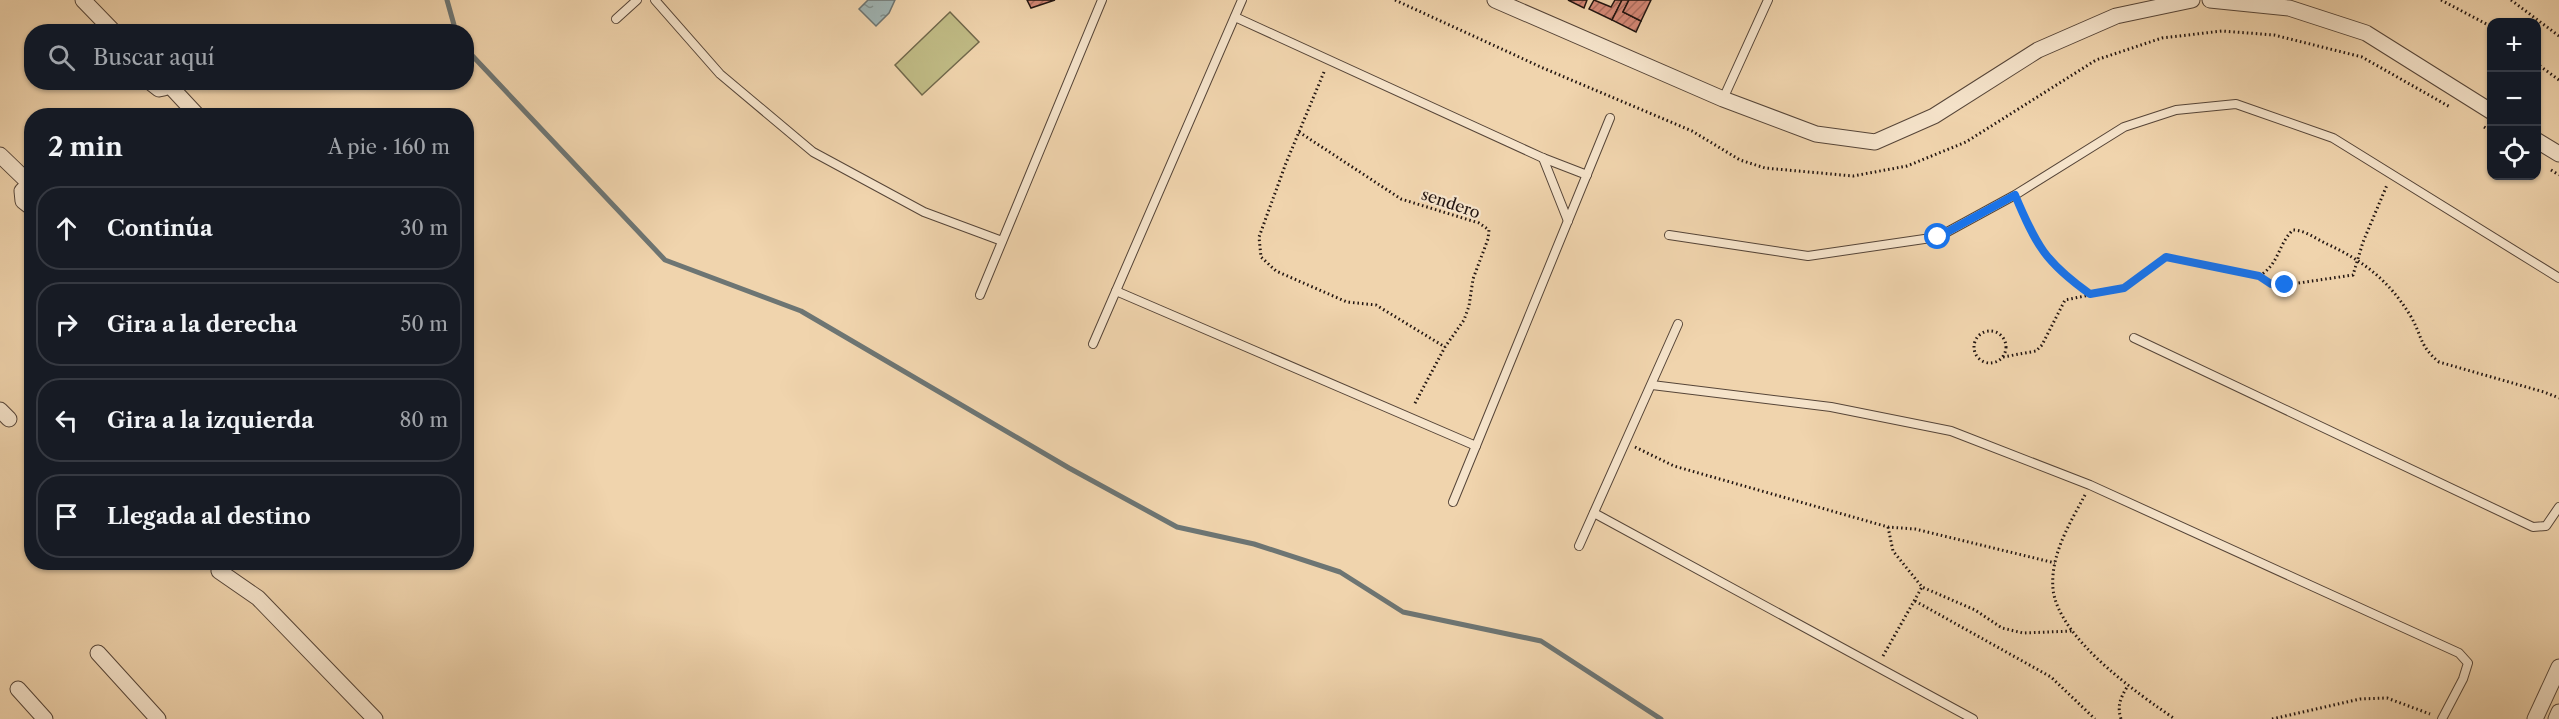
<!DOCTYPE html>
<html lang="es">
<head>
<meta charset="utf-8">
<style>
  :root { --surface:#171b24; --page:#20242c; --text:#f1f3f6; --muted:#9ea1a6; --line:#363941 }
  body { margin:0; font-family:"Libre Caslon Text",serif; background:var(--page); color:var(--text) }
  .controls { position:absolute; right:18px; top:18px; display:grid; overflow:hidden; border-radius:12px; box-shadow:0 2px 4px #0004 }
  .controls button { width:54px; height:54px; display:grid; place-items:center; padding:0; border:0; border-bottom:2px solid var(--line); background:var(--surface); color:var(--text); font:30px sans-serif }
  .stop { position:absolute; width:18px; height:18px; margin:-14px; border:4px solid #1a73e8; border-radius:50%; background:#fff }
  .stop.end { background:#1a73e8; border-color:#fff; box-shadow:0 2px 6px #0008 }
  .list { margin:0; padding:0; list-style:none }
  h2 { display:flex; justify-content:space-between; align-items:center; height:78px; margin:0; padding:0 24px; font-size:26px }
  h2 small { font-size:20px; font-weight:400; color:var(--muted) }
  .list li { display:grid; grid-template-columns:39px 1fr auto; gap:18px; align-items:center; box-sizing:border-box; height:84px; margin:0 12px 12px; padding:0 12px; border:2px solid var(--line); border-radius:24px }
  .list b { display:block; font-size:22px; white-space:nowrap }
  .list em { font-size:20px; font-style:normal; color:var(--muted) }
  .icon { flex:none; width:33px; height:33px; fill:none; stroke:currentColor; stroke-width:2; stroke-linecap:round; stroke-linejoin:round }
  .map { position:relative; flex:none; width:2559px; height:719px; overflow:hidden }
  .search { position:absolute; background:var(--surface); box-shadow:0 2px 4px #0004; left:24px; top:24px; width:450px; height:66px; display:flex; align-items:center; gap:15px; box-sizing:border-box; padding:0 21px; border-radius:24px; color:var(--muted); font-size:22px }
  .panel { position:absolute; background:var(--surface); box-shadow:0 2px 4px #0004; left:24px; top:108px; width:450px; height:462px; border-radius:24px }
  .map>svg:first-child { display:block }
</style>
</head>
<body>
<div class="map">
<svg width="2559" height="719" viewBox="0 0 2559 719">
  <defs>
    <pattern id="water-ripples" width="26" height="14" patternUnits="userSpaceOnUse" patternTransform="scale(1.5)"><rect width="26" height="14" fill="#9fb5b5"/><path d="M2 4q2-2 4 0t4 0M15 11q2-2 4 0t4 0" fill="none" stroke="#819292"/></pattern>
    <pattern id="building-hatch" width="6" height="6" patternUnits="userSpaceOnUse" patternTransform="scale(1.5)"><rect width="6" height="6" fill="#d48876"/><path d="M-1 1l2-2M0 6l6-6M5 7l2-2" fill="none" stroke="#ac6e5f"/></pattern>
  </defs>
  <rect width="100%" height="100%" fill="#f0d4ad"/>
  <filter id="stains"><feTurbulence type="fractalNoise" baseFrequency=".00333" numOctaves="4"/><feColorMatrix values="0 0 0 0 .2 0 0 0 0 .09 0 0 0 0 .02 0 0 0 .5 -.17"/></filter>
  <radialGradient id="worn" r=".72"><stop offset=".6" stop-color="#630" stop-opacity="0"/><stop offset="1" stop-color="#630" stop-opacity=".3"/></radialGradient>
  <path fill="#c0bb85" stroke="#71684b" stroke-width="1.5" d="M950,12L979,42L922,95L895,65Z"/>
  <path fill="url(#water-ripples)" stroke="#6d7573" stroke-width="1.5" d="M868,0H895L889,13L876,26L859,9Z"/>
  <g fill="none" stroke-linecap="round" stroke-linejoin="round">
    <g stroke="#6d7573" stroke-width="5">
      <path d="M447,0L456,32"/>
      <path d="M466,49L665,260L801,311L1069,468L1177,527L1254,544L1340,572L1403,612L1541,641L1661,719"/>
    </g>
  </g>
  <g fill="url(#building-hatch)" stroke="#221511" stroke-width="1.5">
    <path d="M1027,0H1055L1031,8Z"/>
    <path d="M1568,0H1587L1584,8Z"/>
    <path d="M1594,0L1611,7L1615,0H1622L1612,20L1589,9Z"/>
    <path d="M1622,0H1629L1623,12L1641,21L1636,32L1612,20Z"/>
    <path d="M1629,0H1651L1641,21L1623,12Z"/>
  </g>
  <g fill="none" stroke-linecap="round" stroke-linejoin="round">
    <g stroke="#564538" stroke-width="10">
      <g id="lane">
        <path d="M655,0L720,74L813,152L924,212L1002,241"/>
        <path d="M1235,17L1543,158L1587,175"/>
        <path d="M616,19L637,0"/>
        <path d="M1723,99L1768,0"/>
        <path d="M1543,158L1568,221"/>
        <path d="M1669,235L1808,256L1938,237L2015,195L2124,127L2176,110L2236,104L2333,138L2559,278"/>
        <path d="M1116,291L1476,446"/>
        <path d="M980,295L1102,0"/>
        <path d="M2134,338L2533,527L2546,526L2559,507"/>
        <path d="M1093,344L1242,0"/>
        <path d="M1652,385L1831,407L1951,431L2090,485L2459,653L2468,663L2463,679L2442,719"/>
        <path d="M1453,502L1610,118"/>
        <path d="M1594,513L1973,719"/>
        <path d="M1579,546L1678,324"/>
      </g>
    </g>
    <g stroke="#564538" stroke-width="17">
      <g id="street">
        <path d="M83,0L114,32"/>
        <path d="M1495,0L1723,99L1816,134L1875,142L1934,116L2038,50L2116,16L2192,0"/>
        <path d="M2210,0L2289,8L2366,33L2492,112"/>
        <path d="M150,82L159,89L164,88L170,82"/>
        <path d="M169,85L198,116"/>
        <path d="M2536,140L2559,154"/>
        <path d="M0,155L28,182"/>
        <path d="M32,181L22,191L23,201L32,208"/>
        <path d="M0,410L9,419"/>
        <path d="M219,571L258,598L375,719"/>
        <path d="M98,653L158,719"/>
        <path d="M18,689L45,719"/>
        <path d="M2535,719L2559,667"/>
        <path d="M2556,719L2559,712"/>
      </g>
    </g>
    <g stroke="#221511" stroke-width="3" stroke-dasharray="1.5 3" stroke-linecap="butt">
      <path d="M1395,0L1543,68L1692,131L1740,160L1765,168L1853,176L1907,166L1966,142L2096,60L2162,38L2222,31L2274,35L2362,57L2450,107"/>
      <path d="M2441,0L2492,27"/>
      <path d="M2511,0L2559,36"/>
      <path d="M2536,63L2559,80"/>
      <path d="M1324,72L1286,163L1259,237L1261,257L1276,271L1347,302L1376,305L1445,347"/>
      <path d="M2484,127L2492,132"/>
      <path d="M1299,132L1401,199L1479,223L1489,230L1488,239L1473,279L1469,306L1464,320L1445,347L1414,405"/>
      <path d="M2551,170L2559,175"/>
      <path d="M2019,205C2038,250 2050,265 2089,293"/>
      <path d="M2259,276C2279,265 2278,244 2293,230C2305,230 2316,239 2327,244C2364,261 2389,281 2410,315C2422,335 2419,346 2439,362L2544,392L2559,398"/>
      <circle cx="1990" cy="347" r="16"/>
      <path d="M2003,357L2036,351L2042,345L2065,300L2124,288L2166,257L2259,276L2271,284L2285,285L2353,275L2363,242L2387,185"/>
      <path d="M1635,447L1674,466L1888,527L1915,529L2055,563"/>
      <path d="M2085,495C2070,523 2050,555 2053,589C2058,638 2138,694 2175,719"/>
      <path d="M1888,527L1893,551L1922,587L1975,610L2002,628L2023,633L2073,631"/>
      <path d="M1915,601L2051,677L2095,719"/>
      <path d="M1883,656L1922,587"/>
      <path d="M2121,719C2117,706 2120,699 2127,687"/>
      <path d="M2272,719L2360,699L2387,698L2430,714"/>
    </g>
    <use href="#lane" stroke="#f5e3ca" stroke-width="8"/>
    <use href="#street" stroke="#f5e3ca" stroke-width="15"/>
  </g>
  <g fill="none" stroke-linecap="round" stroke-linejoin="round">
    <path stroke="#1a73e8" stroke-width="8" d="M1938,237L2015,195C2036,245 2045,262 2090,294L2124,288L2166,257L2259,276L2271,284L2285,285"/>
  </g>
  <g text-anchor="middle" dominant-baseline="central" stroke-width="4.5" stroke-linejoin="round" paint-order="stroke">
    <g font-size="16" fill="#221511" stroke="#f5e3ca">
      <text transform="translate(1451 203) rotate(19)">sendero</text>
    </g>
  </g>
  <rect width="100%" height="100%" filter="url(#stains)"/>
  <rect width="100%" height="100%" fill="url(#worn)"/>
</svg>
<div class="controls">
<button>+</button>
<button>−</button>
<button><svg class="icon" aria-label="locate" viewBox="0 0 24 24"><circle cx="12" cy="12" r="6"/><path d="M12 2v4M12 18v4M2 12h4M18 12h4"/></svg></button>
</div>
<div class="stop" style="left:1938px;top:237px"></div>
<div class="stop end" style="left:2285px;top:285px"></div>
<div class="search"><svg class="icon" aria-label="search" viewBox="0 0 24 24"><circle cx="10" cy="10" r="6"/><path d="M15 15l6 6"/></svg>Buscar aquí</div>
<section class="panel">
<h2>2 min<small>A pie · 160 m</small></h2>
<ul class="list">
<li><svg class="icon" aria-label="ahead" viewBox="0 0 24 24"><path d="M12 20V5M6 11l6-6 6 6"/></svg><div><b>Continúa</b></div><em>30 m</em></li>
<li><svg class="icon" aria-label="right" viewBox="0 0 24 24"><path d="M7 20v-9h11M14 6l5 5-5 5"/></svg><div><b>Gira a la derecha</b></div><em>50 m</em></li>
<li><svg class="icon" aria-label="left" viewBox="0 0 24 24"><path d="M17 20v-9H6M10 6l-5 5 5 5"/></svg><div><b>Gira a la izquierda</b></div><em>80 m</em></li>
<li><svg class="icon" aria-label="arrive" viewBox="0 0 24 24"><path d="M6 21V4h12l-3 4 3 4H6"/></svg><div><b>Llegada al destino</b></div></li>
</ul>
</section>
</div>
</body>
</html>
